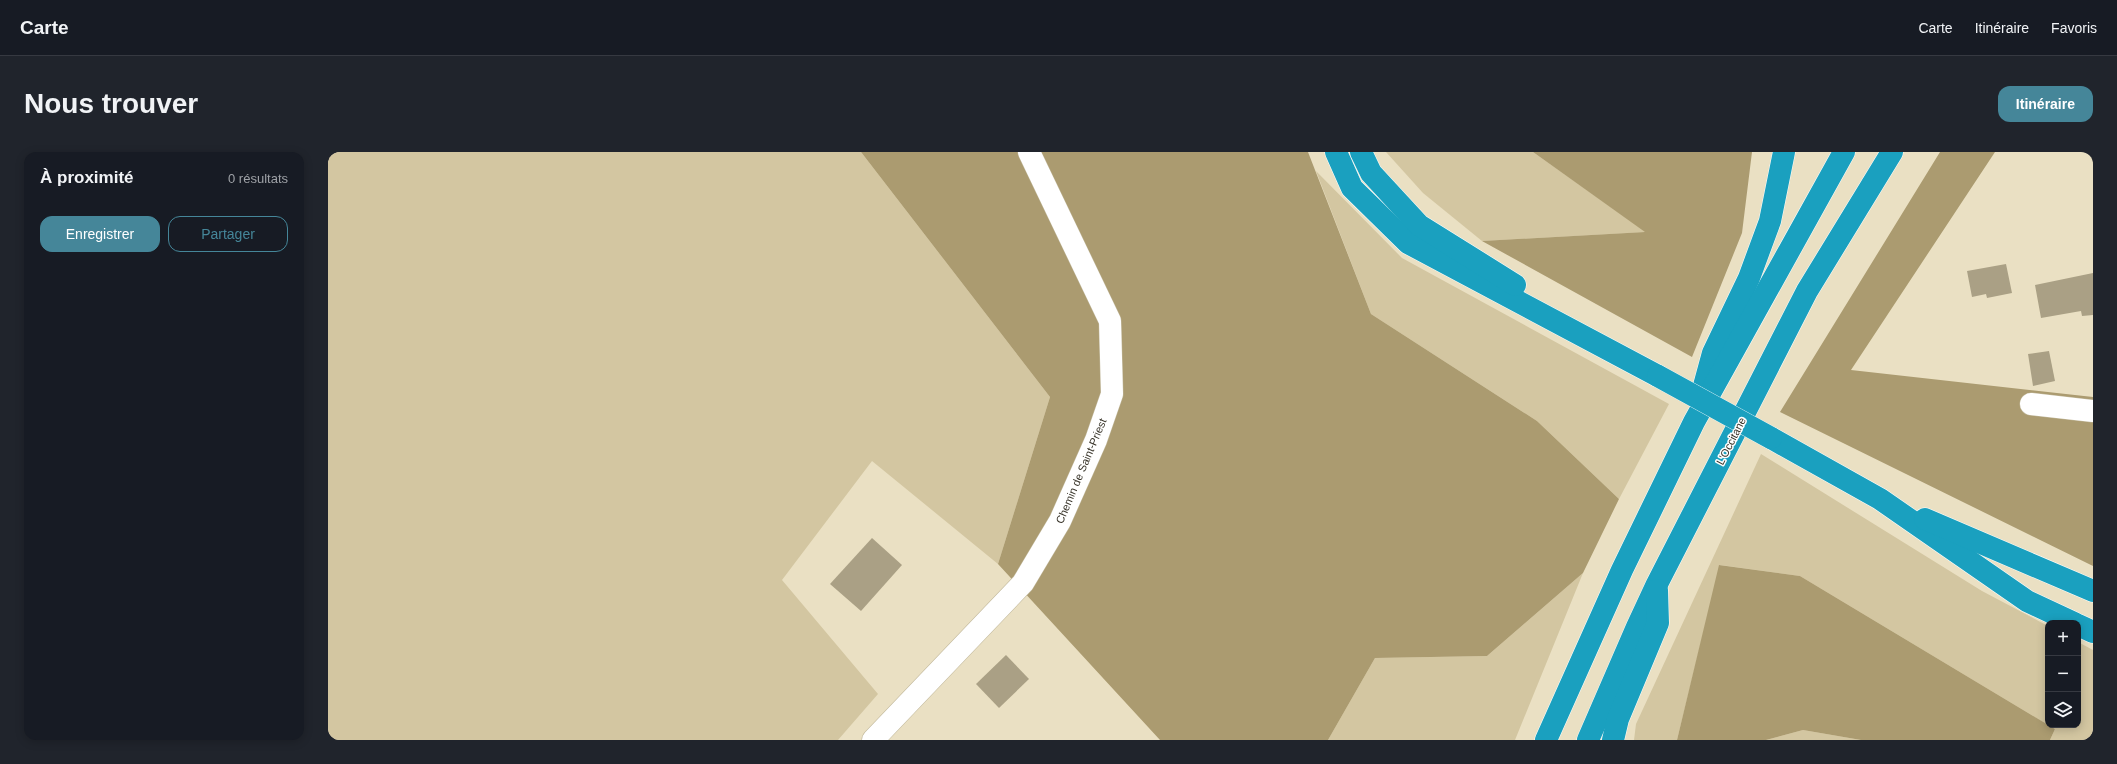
<!DOCTYPE html>
<html lang="fr">
<head>
<meta charset="utf-8">
<style>
  :root { --surface:#171b24; --page:#20242c; --text:#f1f3f6; --muted:#9ea1a6; --line:#363941; --accent:#458699 }
  body { margin:0; font-family:Helvetica,sans-serif; background:var(--page); color:var(--text) }
  .controls { position:absolute; right:12px; bottom:12px; display:grid; overflow:hidden; border-radius:8px; box-shadow:0 2px 10px #0003 }
  .controls button { width:36px; height:36px; display:grid; place-items:center; padding:0; border:0; border-bottom:1px solid var(--line); background:var(--surface); color:var(--text); font:20px sans-serif }
  .list { margin:0; padding:0; list-style:none }
  h2 { display:flex; justify-content:space-between; align-items:center; height:52px; margin:0; padding:0 16px; font-size:17px }
  h2 small { font-size:13px; font-weight:400; color:var(--muted) }
  .actions { display:flex; gap:8px; padding:12px 16px }
  .actions a { flex:1; padding:9px 0; border:1px solid var(--accent); border-radius:12px; text-align:center; font-size:14px; color:var(--accent) }
  .actions .main { background:var(--accent); color:#fff }
  .icon { flex:none; width:22px; height:22px; fill:none; stroke:currentColor; stroke-width:2; stroke-linecap:round; stroke-linejoin:round }
  .map { position:relative; flex:none; width:1765px; height:588px; overflow:hidden; border-radius:12px }
  header { display:flex; align-items:center; gap:24px; box-sizing:border-box; height:56px; padding:0 20px; background:var(--surface); border-bottom:1px solid var(--line) }
  header strong { font-size:19px }
  nav { display:flex; gap:22px; margin-inline-start:auto; font-size:14px }
  .intro { display:flex; align-items:center; justify-content:space-between; box-sizing:border-box; height:96px; padding:0 24px }
  h1 { margin:0; font-size:28px }
  .button { padding:10px 18px; border-radius:12px; background:var(--accent); color:#fff; font-size:14px; font-weight:700 }
  main { display:flex; gap:24px; padding:0 24px }
  aside { flex:1; background:var(--surface); border-radius:12px; box-shadow:0 2px 10px #0003 }
  .map>svg:first-child { display:block }
</style>
</head>
<body>
<header>
<strong>Carte</strong>
<nav><a>Carte</a><a>Itinéraire</a><a>Favoris</a></nav>
</header>
<div class="intro"><h1>Nous trouver</h1><a class="button">Itinéraire</a></div>
<main>
<aside>
<h2>À proximité<small>0 résultats</small></h2>
<ul class="list">
</ul>
<div class="actions"><a class="main">Enregistrer</a><a>Partager</a></div>
</aside>
<div class="map">
<svg width="1765" height="588" viewBox="0 0 1765 588">
  <rect width="100%" height="100%" fill="#eae0c3"/>
  <g fill="#d3c6a1">
    <path d="M0,0H533L722,245L670,412L544,309L454,428L550,542L510,588H0Z"/>
    <path d="M1058,0H1205L1318,80L1154,89L1095,41Z"/>
    <path d="M988,19L1074,106L1341,252L1291,347L1209,269L1043,162Z"/>
    <path d="M1433,302L1654,439L1720,474V573L1472,424L1392,413L1349,588H1306L1308,572Z"/>
    <path d="M1255,421L1187,588H1000L1047,506L1159,504Z"/>
    <path d="M1750,490L1765,498V588H1722L1727,577L1721,573H1750Z"/>
    <path d="M1475,578L1533,588H1438Z"/>
  </g>
  <g fill="#ab9b70">
    <path d="M533,0H980L1043,162L1209,269L1291,347L1255,421L1159,504L1047,506L1000,588H832L670,412L722,245Z"/>
    <path d="M1205,0H1424L1414,81L1364,205L1154,89L1317,80Z"/>
    <path d="M1612,0H1667L1523,218L1765,245V414L1452,260Z"/>
    <path d="M1391,413L1472,424L1727,577L1722,588H1533L1475,578L1438,588H1349Z"/>
  </g>
  <g fill="#aaa085">
    <path d="M1678,112L1684,141L1659,146L1658,142L1644,145L1639,119Z"/>
    <path d="M1765,121V163L1754,164L1753,159L1713,166L1707,133Z"/>
    <path d="M1721,199L1727,229L1705,234L1700,202Z"/>
    <path d="M544,386L574,413L533,459L502,432Z"/>
    <path d="M678,503L701,527L671,556L648,532Z"/>
  </g>
  <g fill="none" stroke-linecap="round" stroke-linejoin="round">
    <g stroke="#c2b99d" stroke-width="23">
      <g id="minor">
        <path d="M1703,252L1765,259"/>
        <path d="M545,588L695,431L732,369L768,288L784,242L782,169L701,0"/>
      </g>
    </g>
    <g stroke="#fff" stroke-width="23">
      <g id="motorway">
        <path d="M1008,0L1024,36L1080,91L1330,224"/>
        <path d="M1033,0L1043,21L1091,73L1187,133"/>
        <path d="M1376,234L1385,201L1421,126L1442,69L1456,0"/>
        <path d="M1443,286L1552,347L1699,449L1746,471"/>
        <path d="M1597,367L1765,439"/>
        <path d="M1750,473L1765,480"/>
        <path d="M1218,588L1294,418L1366,270L1516,0"/>
        <path d="M1260,588L1309,475L1329,432L1479,139L1564,0"/>
        <path d="M1285,588L1290,567L1330,471L1329,438"/>
      </g>
    </g>
    <use href="#minor" stroke="#fff" stroke-width="22"/>
    <use href="#motorway" stroke="#1aa0bf" stroke-width="22"/>
    <g stroke="#fff" stroke-width="23" stroke-linecap="butt">
      <path id="motorway-bridge" d="M1330,224L1443,286"/>
    </g>
    <use href="#motorway-bridge" stroke="#1aa0bf" stroke-width="22"/>
  </g>
  <g text-anchor="middle" dominant-baseline="central" stroke-width="3" stroke-linejoin="round" paint-order="stroke">
    <g font-size="11" fill="#39352a" stroke="#fff">
      <text transform="translate(1403 289) rotate(-63)">L'Occitane</text>
      <text transform="translate(753 319) rotate(-67)">Chemin de Saint-Priest</text>
    </g>
  </g>
</svg>
<div class="controls">
<button>+</button>
<button>−</button>
<button><svg class="icon" aria-label="layers" viewBox="0 0 24 24"><path d="M12 4l9 5-9 5-9-5zM3 14l9 5 9-5"/></svg></button>
</div>
</div>
</main>
</body>
</html>
